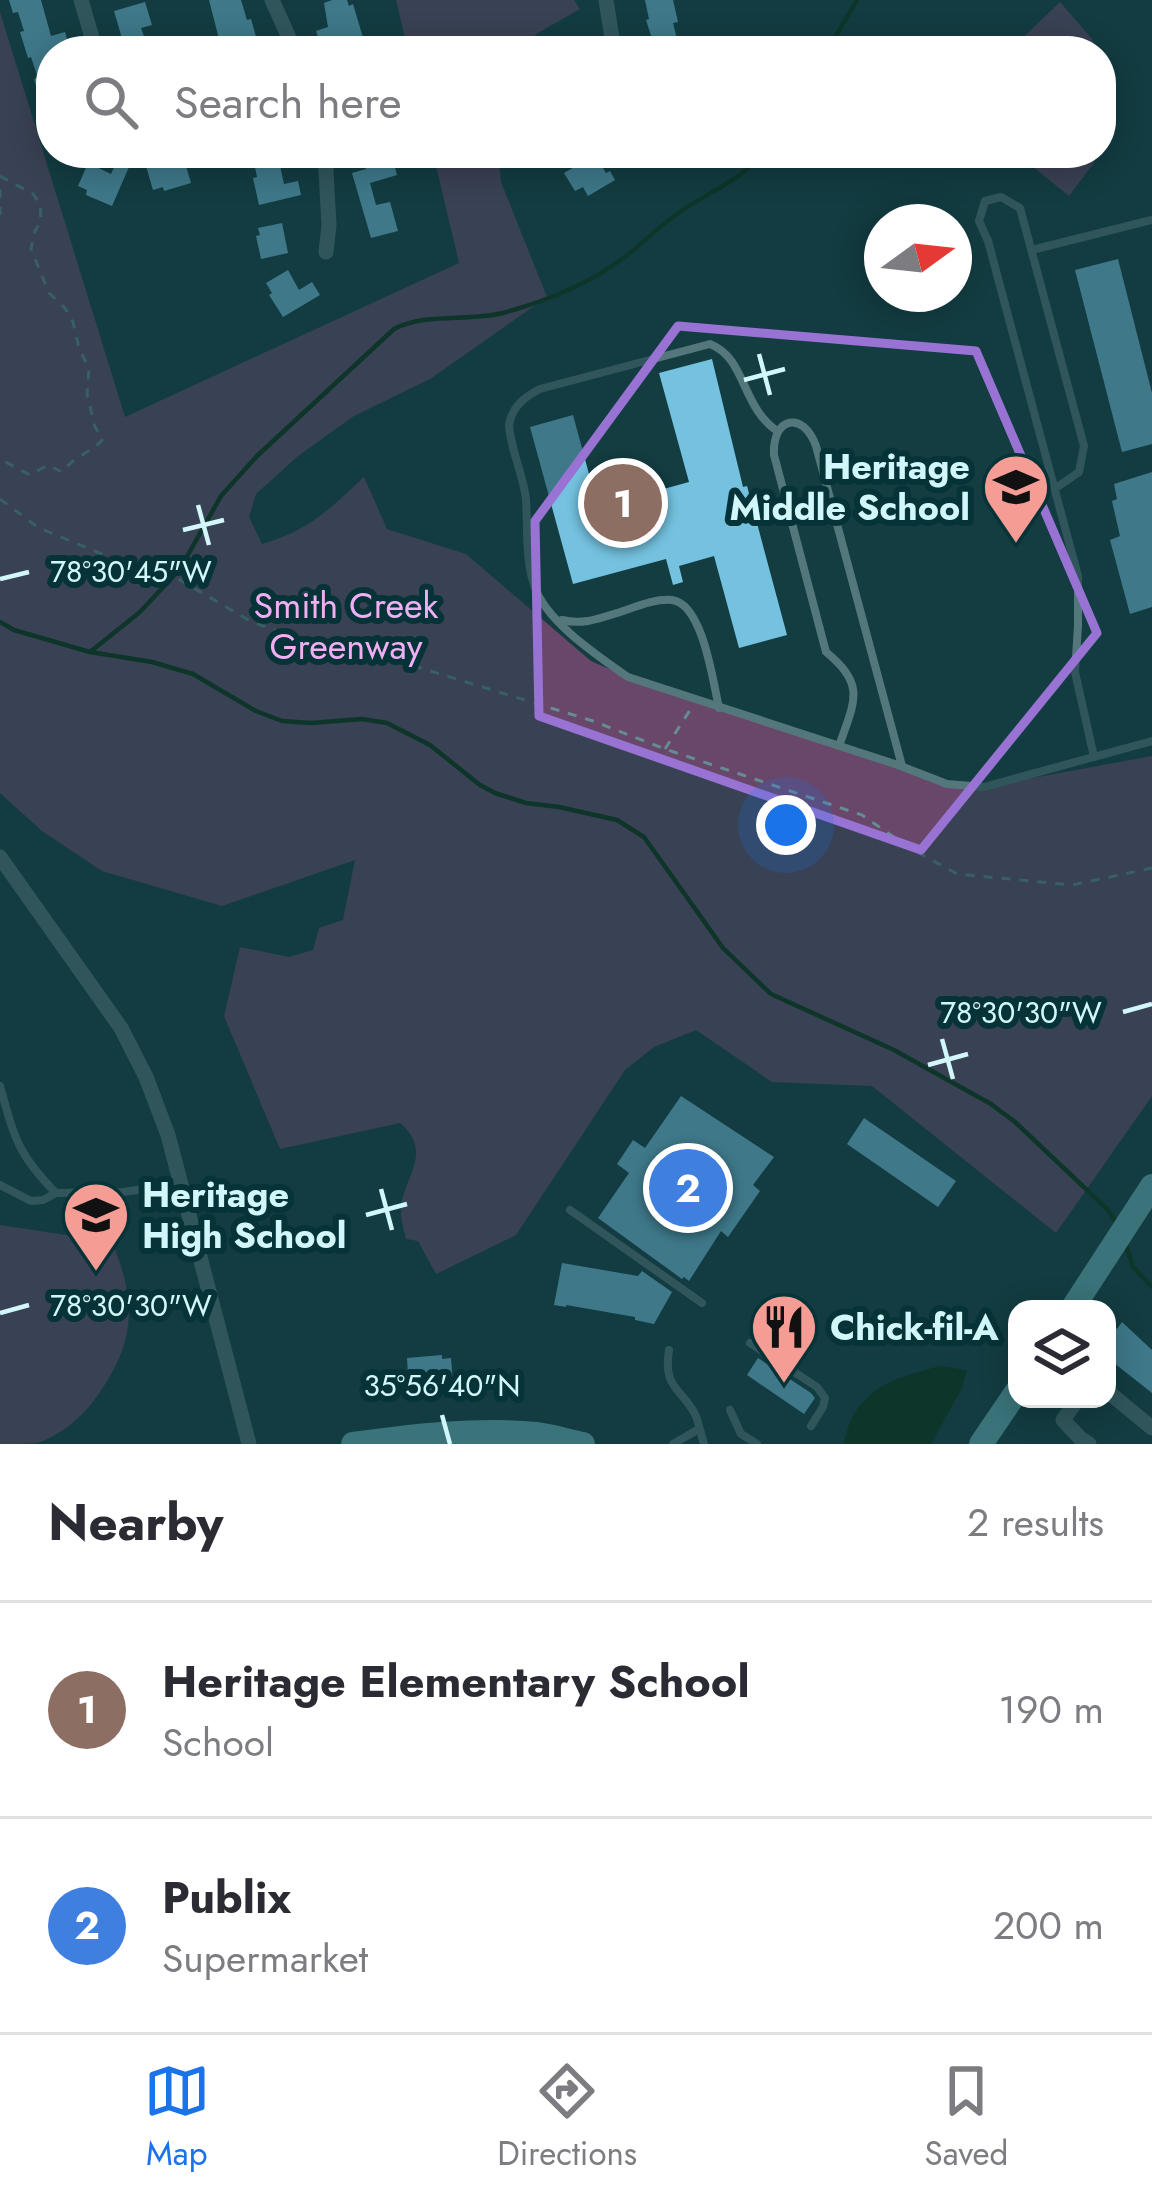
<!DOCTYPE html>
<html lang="en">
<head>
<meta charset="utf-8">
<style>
  :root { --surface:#fff; --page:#f2f2f3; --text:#2b2b33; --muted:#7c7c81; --line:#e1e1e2; --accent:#1a73e8 }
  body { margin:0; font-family:Jost,sans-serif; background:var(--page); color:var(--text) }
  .controls { position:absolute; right:36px; bottom:36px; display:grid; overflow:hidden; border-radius:24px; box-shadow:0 6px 30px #0003 }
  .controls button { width:108px; height:108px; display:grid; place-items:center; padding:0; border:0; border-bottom:3px solid var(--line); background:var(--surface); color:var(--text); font:60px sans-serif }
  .compass { position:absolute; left:864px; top:204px; width:108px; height:108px; border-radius:50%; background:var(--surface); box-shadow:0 6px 30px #0003; rotate:75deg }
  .you { position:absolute; left:786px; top:825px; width:42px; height:42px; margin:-30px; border:9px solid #fff; border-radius:50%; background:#1a73e8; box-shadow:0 0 0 18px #1a73e833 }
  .badge { display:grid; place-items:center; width:78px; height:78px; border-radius:50%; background:var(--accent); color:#fff; font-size:39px; font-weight:700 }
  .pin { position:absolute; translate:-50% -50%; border:6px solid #fff; box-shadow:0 3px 12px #0006 }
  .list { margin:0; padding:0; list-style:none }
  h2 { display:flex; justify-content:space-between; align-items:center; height:156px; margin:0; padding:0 48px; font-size:51px }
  h2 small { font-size:39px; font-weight:400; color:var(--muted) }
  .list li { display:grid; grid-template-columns:78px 1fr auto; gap:36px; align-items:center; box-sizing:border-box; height:216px; padding:0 48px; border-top:3px solid var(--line) }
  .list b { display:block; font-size:45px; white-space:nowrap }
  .list p { margin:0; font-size:39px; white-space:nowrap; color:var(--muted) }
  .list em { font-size:39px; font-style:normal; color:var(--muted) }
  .icon { flex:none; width:66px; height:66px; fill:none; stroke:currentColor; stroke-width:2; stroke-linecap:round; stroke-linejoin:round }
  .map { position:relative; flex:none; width:1152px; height:1444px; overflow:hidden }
  .search { position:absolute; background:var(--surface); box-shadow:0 6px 30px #0003; left:36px; right:36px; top:36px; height:132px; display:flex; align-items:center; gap:30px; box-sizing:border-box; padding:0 42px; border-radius:48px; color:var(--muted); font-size:45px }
  .sheet { height:588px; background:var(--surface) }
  nav { display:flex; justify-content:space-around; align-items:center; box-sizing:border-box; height:168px; border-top:3px solid var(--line); background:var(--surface); font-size:33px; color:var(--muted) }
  nav a { display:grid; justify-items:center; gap:6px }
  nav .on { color:var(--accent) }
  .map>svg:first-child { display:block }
</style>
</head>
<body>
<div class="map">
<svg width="1152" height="1444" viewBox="0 0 1152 1444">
  <rect width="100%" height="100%" fill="#133d41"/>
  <g fill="#69476a">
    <path d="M396,0H574L580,9L536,34L524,51H408Z"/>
    <path d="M1060,2L1092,39L1097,51H1009Z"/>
    <path d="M0,12L125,417L459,263L433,153H498L501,182L547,297L430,379L354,416L298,456L256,494L249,517L262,544C308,531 330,509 364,477L387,529L466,554L591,661L628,677L948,784L984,787L1152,756V1096L1056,1233L872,1086L772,1082L696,1030L654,1047L625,1070L516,1235L436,1274L418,1241L406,1239C404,1230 400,1217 401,1208C404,1176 434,1152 400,1123L280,1149L224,1016L240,947L289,957L313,950L319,928L343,920L355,860L222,906L102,871L42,831L0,793Z"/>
    <path d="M1016,153H1097L1093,164L1069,196Z"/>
    <path d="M0,1225L112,1242C138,1305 135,1344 95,1399C82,1417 60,1436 37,1443C26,1444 12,1444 0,1444Z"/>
  </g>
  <path fill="#082d0c" d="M940,1366L967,1370L962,1388L931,1444H844C853,1389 894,1378 940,1366Z"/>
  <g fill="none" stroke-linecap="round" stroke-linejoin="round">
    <g stroke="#082d0c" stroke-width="4.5">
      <path d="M827,51L857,0"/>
      <path d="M0,622L14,630L90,652L152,662L193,674L256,711L282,721L311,723L362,719L387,723L430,745L480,785L495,793L526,803L559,807L617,820L644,837L723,948L771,994L894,1050L991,1104L1015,1122L1107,1209L1115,1221"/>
      <path d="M90,652L140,612L180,569L221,496L257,456L394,329C428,312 466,322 503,313C543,302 588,284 622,259C642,244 659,226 680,212C708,192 741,181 763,153"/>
      <path d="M1125,1242L1133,1267L1152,1287"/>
    </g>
  </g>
  <g fill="#74c2e0">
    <path d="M9,0H41L51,36L65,32L69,46L51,51V127H48L34,79L38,78L31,57L28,58L20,32L24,31L18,12L13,13Z"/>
    <path d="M209,0H241L247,20L251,19L260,51H239L238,47L228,50L224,38L219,39Z"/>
    <path d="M332,0H347L349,6L353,4L367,51H323L316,31L328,27L324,3Z"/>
    <path d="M645,0H673L678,22L673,23L680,51H656L646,20L649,19Z"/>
    <path d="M145,2L152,25L141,28L149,51H136L133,39L123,42L114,11Z"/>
    <path d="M167,153H182L191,183L164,191L163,187L153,190L146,166L169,160Z"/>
    <path d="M361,153H391L397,175L370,183L376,205L390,202L398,231L371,238L352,173L366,169Z"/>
    <path d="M595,155L606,173L610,171L615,180L588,196L583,187L575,191L564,173Z"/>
    <path d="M117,161L129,167L112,206L86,195L87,190L78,186L88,163L111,174Z"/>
    <path d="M279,161L284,184L298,181L301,195L259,205L253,178L257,177L255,167Z"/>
    <path d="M282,223L288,253L261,259L256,236L260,235L258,228Z"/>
    <path d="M1118,259L1152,393V444L1122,452L1075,270Z"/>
    <path d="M288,270L299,290L312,282L320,295L283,317L269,295L272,293L266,283Z"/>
    <path d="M712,359L743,487L747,486L787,635L739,648L714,556L679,566L683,582L673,585L666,559L573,584L530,427L573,415L598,507L689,482L659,373Z"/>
    <path d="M1152,472V607L1130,614L1110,540L1120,536L1112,501L1117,499L1114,484Z"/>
    <path d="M681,1096L774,1157L753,1185L760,1191L728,1237L721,1231L689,1281L684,1277L682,1279L598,1218L629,1173L617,1164L633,1140L645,1148Z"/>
    <path d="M864,1118L956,1181L938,1207L847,1144Z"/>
    <path d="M562,1263L638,1276L642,1271L672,1292L654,1324L635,1320V1317L566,1305V1307L554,1305Z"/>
    <path d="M1122,1322L1152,1350V1393L1114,1363L1107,1372V1331L1112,1325L1117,1329Z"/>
    <path d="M442,1355V1359L451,1358L453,1384L444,1385V1390L409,1392L407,1358Z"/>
    <path d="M758,1358L811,1393L815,1398L804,1414L747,1375Z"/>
  </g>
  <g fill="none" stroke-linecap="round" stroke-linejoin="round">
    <g stroke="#658d91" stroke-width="3" stroke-dasharray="9 9" stroke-linecap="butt">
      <path d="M0,176L33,194L40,204L41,221L35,231L31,249L49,293L65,308L73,322L79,348L89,369L87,394L95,427L103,439C92,453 76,454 62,472L48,465L30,475L0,459"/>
      <path d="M0,189V215"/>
      <path d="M0,499L39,528L124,563L168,573L252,622L292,636L372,653L593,721L665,749L862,815L908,847L957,874L1072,885L1152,868"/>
      <path d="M665,749L692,707"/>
    </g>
    <g stroke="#54777b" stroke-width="8">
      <path d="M1032,250L1152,220"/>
      <path d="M777,431C741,406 746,358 710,344L540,389C524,397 512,407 509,425C511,451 523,474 526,499C528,528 525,557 534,585C545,621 598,656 628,677L898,765L947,784L984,787L1152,741"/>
      <path d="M1056,488L1079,472L1084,446L1020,208L1001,197L985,201L979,221L988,241L1078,576V626L1075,672L1094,757"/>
      <path d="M562,620C582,625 598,619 617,613C633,608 655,598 672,600C703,604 713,682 719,708"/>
      <path d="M839,746C854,702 867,685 826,652L774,455C772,417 803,410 816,446L902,766"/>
      <path d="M0,1086C14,1137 18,1155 56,1193"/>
      <path d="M0,1185L31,1201L43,1200L56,1193L123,1192L179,1184"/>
      <path d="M570,1210L702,1303"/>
      <path d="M750,1343L817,1387L825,1398L823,1407L811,1426"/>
      <path d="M669,1350C663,1388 680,1387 695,1414C699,1423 701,1435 704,1444"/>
      <path d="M730,1410L741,1434L757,1444"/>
      <path d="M673,1444L699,1429"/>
    </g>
    <g stroke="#54777b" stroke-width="15">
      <path d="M81,0L96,51"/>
      <path d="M272,0L295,51"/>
      <path d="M606,0L614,51"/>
      <path d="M325,153L329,225L326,252"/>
      <path d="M0,857L121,1028L146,1077L168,1135L249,1444"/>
      <path d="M1107,1391L1152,1428"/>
      <path d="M1078,1399L1063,1420L1080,1438L1089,1444"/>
    </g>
    <g stroke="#6cb6bf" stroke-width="24">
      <path d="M1072,1309L1152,1186"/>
      <path d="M353,1444C412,1436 476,1428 536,1434C552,1436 568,1441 583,1444"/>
      <path d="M981,1444L1017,1391"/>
    </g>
  </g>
  <path d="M0 0H1152V1444H0ZM678,326L976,351L1097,633L921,850L539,716L535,521Z" fill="#133d41" fill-opacity=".55" fill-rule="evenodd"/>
  <path fill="none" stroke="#9973d4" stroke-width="9" stroke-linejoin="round" d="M678,326L976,351L1097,633L921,850L539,716L535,521Z"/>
  <path fill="none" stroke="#d2f7fb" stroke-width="4.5" d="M759,354L770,395M744,380L785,369M198,505L209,545M183,530L224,520M0,579L29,572M1123,1012L1152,1004M942,1039L953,1079M928,1065L968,1054M381,1189L392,1230M366,1215L407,1204M0,1313L29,1305M442,1415L450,1444"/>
  <defs>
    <g id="school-pin" transform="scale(3.45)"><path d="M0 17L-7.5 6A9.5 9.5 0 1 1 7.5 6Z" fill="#f59c94" stroke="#063337"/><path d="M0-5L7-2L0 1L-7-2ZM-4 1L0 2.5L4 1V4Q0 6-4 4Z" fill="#111"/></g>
    <g id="restaurant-pin" transform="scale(3.45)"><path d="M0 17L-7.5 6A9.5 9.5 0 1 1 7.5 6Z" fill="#f59c94" stroke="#063337"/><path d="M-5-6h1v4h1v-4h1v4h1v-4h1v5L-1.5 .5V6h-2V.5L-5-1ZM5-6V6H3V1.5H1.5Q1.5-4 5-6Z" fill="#111"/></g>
  </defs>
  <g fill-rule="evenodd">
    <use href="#school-pin" x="1016" y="487"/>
    <use href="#school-pin" x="96" y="1215"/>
    <use href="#restaurant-pin" x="784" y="1327"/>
  </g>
  <g text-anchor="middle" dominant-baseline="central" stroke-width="12" stroke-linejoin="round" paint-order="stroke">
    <g font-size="36" font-weight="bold" fill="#d2f7fb" stroke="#063337" text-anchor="start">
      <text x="970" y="466" text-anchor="end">Heritage<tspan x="970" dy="41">Middle School</tspan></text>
      <text x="142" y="1194">Heritage<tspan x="142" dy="41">High School</tspan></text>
      <text x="830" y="1327">Chick-fil-A</text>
    </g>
    <g font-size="36" fill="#f0aef3" stroke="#063337">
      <text x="346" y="605">Smith Creek<tspan x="346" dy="41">Greenway</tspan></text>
    </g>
  </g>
  <g font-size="30" text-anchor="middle" fill="#d2f7fb" stroke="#063337" stroke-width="12" stroke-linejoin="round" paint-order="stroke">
    <text x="131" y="582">78°30'45"W</text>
    <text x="1021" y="1023">78°30'30"W</text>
    <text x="131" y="1316">78°30'30"W</text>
    <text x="442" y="1396">35°56'40"N</text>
  </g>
</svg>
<div class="controls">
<button><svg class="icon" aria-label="layers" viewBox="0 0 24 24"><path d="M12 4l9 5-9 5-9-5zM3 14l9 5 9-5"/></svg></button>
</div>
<svg class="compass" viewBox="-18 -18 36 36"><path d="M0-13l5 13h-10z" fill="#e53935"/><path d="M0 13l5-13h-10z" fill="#7c7c81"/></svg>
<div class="you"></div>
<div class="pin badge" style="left:623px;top:503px;background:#8d6e63">1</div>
<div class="pin badge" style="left:688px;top:1188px;background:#3f7fe0">2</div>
<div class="search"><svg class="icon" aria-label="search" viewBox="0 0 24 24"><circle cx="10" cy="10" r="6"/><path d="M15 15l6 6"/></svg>Search here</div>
</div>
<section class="sheet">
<h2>Nearby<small>2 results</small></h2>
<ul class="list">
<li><span class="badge" style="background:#8d6e63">1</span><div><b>Heritage Elementary School</b><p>School</p></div><em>190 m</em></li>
<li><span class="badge" style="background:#3f7fe0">2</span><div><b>Publix</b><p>Supermarket</p></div><em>200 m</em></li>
</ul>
</section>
<nav>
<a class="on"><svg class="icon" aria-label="map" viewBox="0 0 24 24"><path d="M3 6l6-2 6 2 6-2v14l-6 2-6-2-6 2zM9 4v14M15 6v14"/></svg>Map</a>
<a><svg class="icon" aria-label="directions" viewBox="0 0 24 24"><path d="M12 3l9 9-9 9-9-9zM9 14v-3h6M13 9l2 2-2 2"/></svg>Directions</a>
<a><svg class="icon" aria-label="saved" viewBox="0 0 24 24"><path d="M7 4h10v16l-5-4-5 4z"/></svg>Saved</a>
</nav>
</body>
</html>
